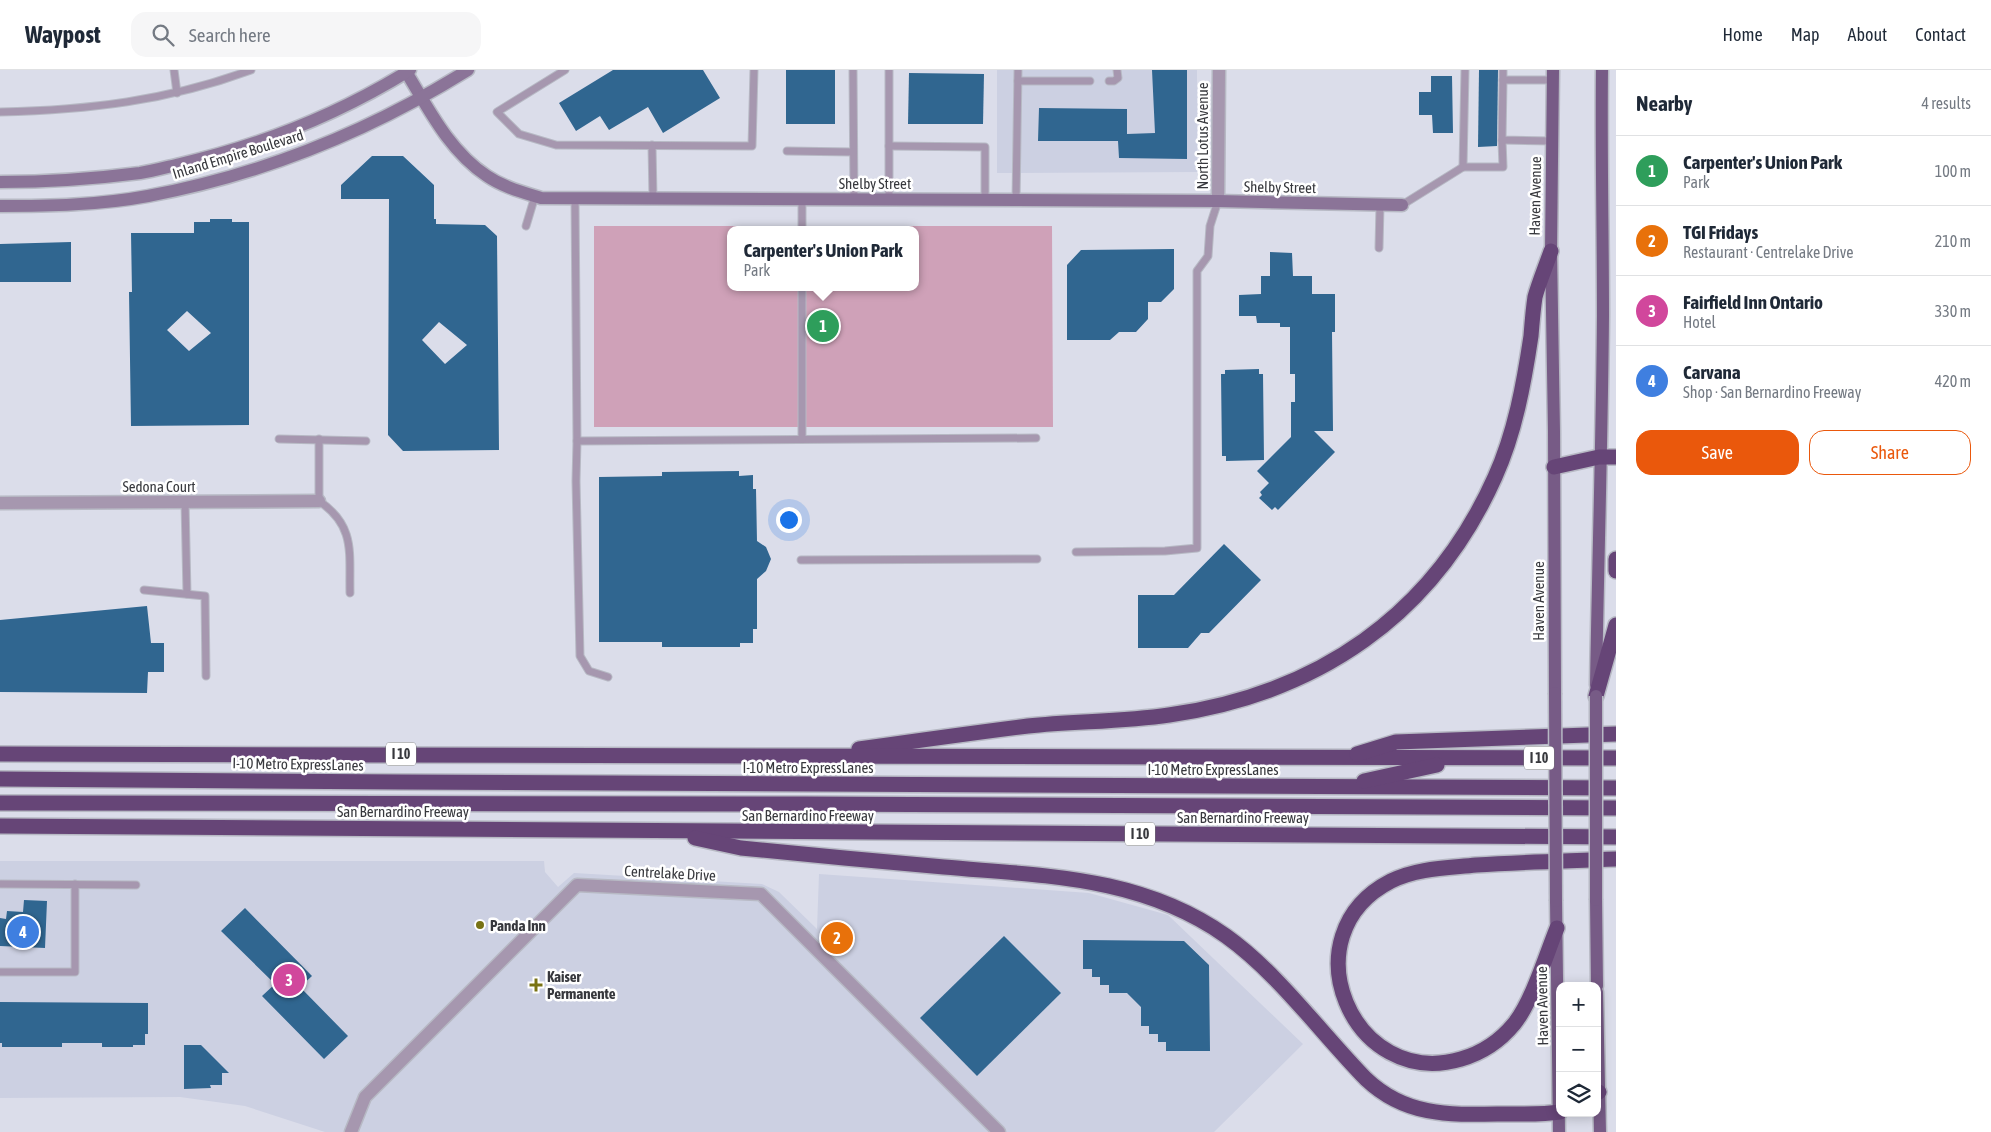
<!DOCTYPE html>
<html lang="en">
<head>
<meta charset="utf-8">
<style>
  :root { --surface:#fff; --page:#f6f6f7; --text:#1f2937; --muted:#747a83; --line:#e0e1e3; --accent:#ea580c }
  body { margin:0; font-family:"Asap Condensed",sans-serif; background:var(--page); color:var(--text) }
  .controls { position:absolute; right:15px; bottom:15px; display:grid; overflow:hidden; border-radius:10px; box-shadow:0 2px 12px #0003 }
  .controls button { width:45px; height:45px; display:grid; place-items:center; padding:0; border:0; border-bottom:1px solid var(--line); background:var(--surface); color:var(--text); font:25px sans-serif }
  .you { position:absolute; left:788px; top:449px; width:18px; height:18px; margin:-12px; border:4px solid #fff; border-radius:50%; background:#1a73e8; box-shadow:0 0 0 8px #1a73e833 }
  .badge { display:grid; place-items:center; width:32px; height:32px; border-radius:50%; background:var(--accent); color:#fff; font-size:16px; font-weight:700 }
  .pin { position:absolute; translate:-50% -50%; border:2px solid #fff; box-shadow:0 1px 5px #0006 }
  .popup { position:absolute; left:727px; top:156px; width:192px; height:65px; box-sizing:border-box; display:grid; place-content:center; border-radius:10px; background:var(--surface); filter:drop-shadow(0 1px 4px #0005); font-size:16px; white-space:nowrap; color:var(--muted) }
  .popup b { font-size:19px; color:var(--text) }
  .popup::after { content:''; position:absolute; left:50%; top:100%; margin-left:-10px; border:10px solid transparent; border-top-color:var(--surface) }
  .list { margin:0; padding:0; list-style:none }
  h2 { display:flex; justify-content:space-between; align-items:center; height:65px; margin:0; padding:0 20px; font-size:21px }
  h2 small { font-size:16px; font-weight:400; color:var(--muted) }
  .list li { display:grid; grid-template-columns:32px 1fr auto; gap:15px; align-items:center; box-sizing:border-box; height:70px; padding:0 20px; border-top:1px solid var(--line) }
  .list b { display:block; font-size:19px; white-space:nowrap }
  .list p { margin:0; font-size:16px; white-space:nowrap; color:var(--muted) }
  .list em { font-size:16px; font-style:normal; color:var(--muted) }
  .actions { display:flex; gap:10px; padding:15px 20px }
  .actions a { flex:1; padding:11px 0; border:1px solid var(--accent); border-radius:15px; text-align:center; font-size:18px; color:var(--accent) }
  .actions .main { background:var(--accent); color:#fff }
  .icon { flex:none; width:28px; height:28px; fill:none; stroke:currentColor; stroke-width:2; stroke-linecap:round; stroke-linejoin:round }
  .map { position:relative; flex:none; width:1616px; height:1062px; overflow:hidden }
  header { display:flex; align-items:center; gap:30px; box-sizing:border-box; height:70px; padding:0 25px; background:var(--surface); border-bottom:1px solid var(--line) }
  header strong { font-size:24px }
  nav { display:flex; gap:28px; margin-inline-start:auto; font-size:18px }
  .search { width:350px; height:45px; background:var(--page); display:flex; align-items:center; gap:12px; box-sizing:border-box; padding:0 18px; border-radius:15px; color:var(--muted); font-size:19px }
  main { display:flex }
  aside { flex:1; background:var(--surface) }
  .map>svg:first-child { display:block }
</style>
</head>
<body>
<header>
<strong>Waypost</strong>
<div class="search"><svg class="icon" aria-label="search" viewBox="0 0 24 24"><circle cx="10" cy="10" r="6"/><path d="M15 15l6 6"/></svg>Search here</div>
<nav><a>Home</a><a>Map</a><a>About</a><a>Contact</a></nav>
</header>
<main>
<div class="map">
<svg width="1616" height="1062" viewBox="0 0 1616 1062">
  <rect width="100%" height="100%" fill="#dbddea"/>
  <g fill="#ccd0e2">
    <path d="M997,0H1197V102L997,103Z"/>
    <path d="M0,791H544L545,802L558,817L574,803L762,814L779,822L817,859L819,804L1089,823L1168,845L1303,974L1214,1062H325L245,1036L180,1027L0,1028Z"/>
  </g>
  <path fill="#cfa1b8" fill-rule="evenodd" d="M594,156H1052L1053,357H594ZM730,160H916V217H730Z"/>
  <g fill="#306690" fill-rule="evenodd">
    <path d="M613,0H703L720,28L663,63L648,37L609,60L600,46L576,61L559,33Z"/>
    <rect x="786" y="0" width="49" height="54"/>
    <path d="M1152,0H1187V89L1119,88L1118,71H1038L1039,38L1127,39V64L1155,63Z"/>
    <path d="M1479,0H1498L1497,76L1478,77Z"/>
    <path d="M909,3L984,4L983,54H908Z"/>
    <path d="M1431,6H1452L1453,63H1433L1432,45H1419V22H1431Z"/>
    <path d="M372,86H403L434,115V149H436V154L485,155L497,166L499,380L403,381L388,365L389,129H341V115ZM439,252L467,275L445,294L422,270Z"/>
    <path d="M210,149H232V152H249V355L131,356L129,222H132L131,163H194V152H210ZM187,241L211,263L189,281L167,260Z"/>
    <path d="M71,172V212H0V174Z"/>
    <path d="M1174,179V219L1161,232H1148V249L1136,262H1119L1110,270H1067V195L1081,180Z"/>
    <path d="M1270,182L1292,183L1293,206H1312V224H1335V262H1332L1333,361H1314L1335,382L1278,440L1275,437L1272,440L1259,428L1262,425L1260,422L1269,413L1257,401L1291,367V332H1295V304H1290V257H1280V253H1257L1256,246H1239V225L1261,224V206H1270Z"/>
    <path d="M1259,299V304H1263L1264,390L1226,391V386H1222L1221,304H1225V300Z"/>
    <path d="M739,401V406L753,405V419H756L757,471L766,477L771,489L766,501L757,509V559H753V573H740V577H662V572H599V407L662,406V402Z"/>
    <path d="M1224,474L1261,510L1209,563H1201L1188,578H1138V525H1174Z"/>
    <path d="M147,536L151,573H164V602H148L147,623L0,622V550Z"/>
    <path d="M24,830L47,831L45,878L0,876V848L6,849L7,841L23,842Z"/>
    <path d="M245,838L312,906L300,917L348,966L324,989L262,926L275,914L221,861Z"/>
    <path d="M1004,866L1061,923L977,1006L920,948Z"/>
    <path d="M1083,870L1184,871L1209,895L1210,981H1166V972H1158V964H1149V956H1141V937L1127,923H1109V915H1100V907H1092V899H1083Z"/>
    <path d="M0,932L148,933V964H145V975H133V977H102V973H62V977H2V973H0Z"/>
    <path d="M184,975H201L229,1003H222V1015H210L211,1018L184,1019Z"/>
  </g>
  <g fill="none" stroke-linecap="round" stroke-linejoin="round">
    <g stroke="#b7b9c4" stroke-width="9">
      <g id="lane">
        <path d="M174,0L177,23"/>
        <path d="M565,0L497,42L519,64L556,75L752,76L754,0"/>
        <path d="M853,0L854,129"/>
        <path d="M1465,0L1463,97H1503L1502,70"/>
        <path d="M1503,10V0"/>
        <path d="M1018,11H1090"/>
        <path d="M1109,11H1114L1118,8L1117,0"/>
        <path d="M0,42C88,40 167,31 251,0"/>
        <path d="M1552,71L1502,70L1503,10H1553"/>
        <path d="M652,75L653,128"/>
        <path d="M889,76L985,77V130"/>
        <path d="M787,81L853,82"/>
        <path d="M575,128L577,371L1036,368"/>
        <path d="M802,129V160"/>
        <path d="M889,130V0"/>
        <path d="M1016,130L1018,0"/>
        <path d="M1402,135L1463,97"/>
        <path d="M526,156L535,126"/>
        <path d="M1379,178L1380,135"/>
        <path d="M802,217V369"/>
        <path d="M279,369L366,371"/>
        <path d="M319,369V431C356,456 349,483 350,523"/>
        <path d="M577,371L576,411L580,586L589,601L608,607"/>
        <path d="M185,432L187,524"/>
        <path d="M1076,482L1165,481L1197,478V201L1208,186L1210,156L1218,131"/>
        <path d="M801,490L1037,489"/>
        <path d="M144,520L205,526L206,606"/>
        <path d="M0,814L136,815"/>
        <path d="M0,902H75V814"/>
      </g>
    </g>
    <g stroke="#b7b9c4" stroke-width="15">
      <g id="street">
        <path d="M1218,131L1219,0"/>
        <path d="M0,433L319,431"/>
        <path d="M351,1062L365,1027L577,815L761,824L999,1062"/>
      </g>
    </g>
    <g stroke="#b7b9c4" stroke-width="15">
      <g id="secondary">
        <path d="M405,0C428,38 449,81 487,106C503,117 522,122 541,128L1218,131L1402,135"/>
        <path d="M0,112C47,112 93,109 140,103C153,101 167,97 180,94C262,75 339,44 410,0"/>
        <path d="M0,136C49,136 100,135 148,126C261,105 370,61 468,0"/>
      </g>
    </g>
    <g stroke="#b7b9c4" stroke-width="15">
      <g id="primary">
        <path d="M1553,0L1551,181L1554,361L1555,623"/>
        <path d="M1596,615C1598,492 1602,368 1603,245C1603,163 1601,82 1602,0"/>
        <path d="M1596,830L1597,916"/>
        <path d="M1556,831L1559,1062"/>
        <path d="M1597,922L1600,1062"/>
      </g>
    </g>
    <g stroke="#b7b9c4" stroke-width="18">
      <g id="highway">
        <path d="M1554,397L1599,387H1616"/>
        <path d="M1616,489V501"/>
        <path d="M1596,626L1616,555"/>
        <path d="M859,679C915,671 972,663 1028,656C1075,651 1122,652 1169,645C1317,624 1433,546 1495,407C1515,363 1524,313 1531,266C1532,253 1533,240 1535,227C1539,212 1546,196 1551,181"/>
        <path d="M0,684L1616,688"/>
        <path d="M1357,684L1396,672L1616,664"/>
        <path d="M0,709L402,712L1616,718"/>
        <path d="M1364,711L1437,695"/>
        <path d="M0,733L805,734L1616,738"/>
        <path d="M0,756L1616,767"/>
        <path d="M695,768L741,778C809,785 876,791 944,797C1044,806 1141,806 1226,866C1278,903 1321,963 1366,1009C1405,1046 1448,1045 1498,1044C1519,1044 1540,1045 1560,1042"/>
        <path d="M1557,858C1546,885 1532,932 1514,954C1500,971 1482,983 1461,989C1353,1021 1286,865 1391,811C1417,798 1447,798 1476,795C1523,792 1569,791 1616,789"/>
        <path d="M1597,1023L1599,1022"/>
      </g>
    </g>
    <use href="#lane" stroke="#a697af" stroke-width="7"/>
    <use href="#street" stroke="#a697af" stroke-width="12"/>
    <use href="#secondary" stroke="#8b7498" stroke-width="12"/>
    <use href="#primary" stroke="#775b86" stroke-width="12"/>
    <use href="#highway" stroke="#664577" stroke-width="15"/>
    <g stroke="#b7b9c4" stroke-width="15" stroke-linecap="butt">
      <g id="primary-bridge">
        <path d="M1555,623L1556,831"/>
        <path d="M1596,626V830"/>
      </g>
    </g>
    <use href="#primary-bridge" stroke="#775b86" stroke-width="12"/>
  </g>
  <g fill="#787214" stroke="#fff" stroke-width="2">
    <circle cx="480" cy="855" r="5"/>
    <path d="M533.5 907.5h5v5h5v5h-5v5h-5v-5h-5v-5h5z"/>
  </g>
  <g text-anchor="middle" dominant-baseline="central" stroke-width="5" stroke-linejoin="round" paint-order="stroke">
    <g fill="#fff" stroke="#737477" stroke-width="1">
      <rect x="386" y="672.5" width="30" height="23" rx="4"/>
      <rect x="1524" y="676.5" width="30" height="23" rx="4"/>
      <rect x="1125" y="752.5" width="30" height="23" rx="4"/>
    </g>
    <g font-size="14" font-weight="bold" fill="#37383d">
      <text x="401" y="684">I 10</text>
      <text x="1539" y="688">I 10</text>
      <text x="1140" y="764">I 10</text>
    </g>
    <g font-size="15" fill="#37383d" stroke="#fff">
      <text transform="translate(1202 66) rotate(-90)">North Lotus Avenue</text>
      <text transform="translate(238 84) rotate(-17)">Inland Empire Boulevard</text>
      <text x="875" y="113">Shelby Street</text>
      <text transform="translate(1280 117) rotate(1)">Shelby Street</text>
      <text transform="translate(1535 126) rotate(-89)">Haven Avenue</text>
      <text x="159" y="416">Sedona Court</text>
      <text transform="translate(1538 531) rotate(-90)">Haven Avenue</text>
      <text transform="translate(298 694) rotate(1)">I-10 Metro ExpressLanes</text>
      <text x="808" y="697">I-10 Metro ExpressLanes</text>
      <text x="1213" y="699">I-10 Metro ExpressLanes</text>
      <text x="403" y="741">San Bernardino Freeway</text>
      <text x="808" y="745">San Bernardino Freeway</text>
      <text x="1243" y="747">San Bernardino Freeway</text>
      <text transform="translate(670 803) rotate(3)">Centrelake Drive</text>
      <text transform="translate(1542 936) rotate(-91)">Haven Avenue</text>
    </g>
    <g font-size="15" font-weight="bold" fill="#37383d" stroke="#fff" text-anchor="start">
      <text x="490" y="855">Panda Inn</text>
      <text x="547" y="906">Kaiser<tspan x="547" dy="17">Permanente</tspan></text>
    </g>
  </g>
</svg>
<div class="controls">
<button>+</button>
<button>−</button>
<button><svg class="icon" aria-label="layers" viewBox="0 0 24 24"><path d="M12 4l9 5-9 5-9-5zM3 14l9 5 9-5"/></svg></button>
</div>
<div class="you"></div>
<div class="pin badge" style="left:823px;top:256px;background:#2e9e5b">1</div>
<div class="popup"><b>Carpenter's Union Park</b>Park</div>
<div class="pin badge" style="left:837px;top:868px;background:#e8710a">2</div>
<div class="pin badge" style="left:289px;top:910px;background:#d1479c">3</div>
<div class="pin badge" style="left:23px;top:862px;background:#3f7fe0">4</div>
</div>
<aside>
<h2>Nearby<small>4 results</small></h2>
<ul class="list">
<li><span class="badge" style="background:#2e9e5b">1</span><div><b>Carpenter's Union Park</b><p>Park</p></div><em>100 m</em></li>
<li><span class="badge" style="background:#e8710a">2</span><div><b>TGI Fridays</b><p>Restaurant · Centrelake Drive</p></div><em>210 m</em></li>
<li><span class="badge" style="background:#d1479c">3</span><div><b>Fairfield Inn Ontario</b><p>Hotel</p></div><em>330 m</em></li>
<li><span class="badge" style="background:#3f7fe0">4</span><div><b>Carvana</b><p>Shop · San Bernardino Freeway</p></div><em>420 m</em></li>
</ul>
<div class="actions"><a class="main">Save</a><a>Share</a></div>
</aside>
</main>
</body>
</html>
